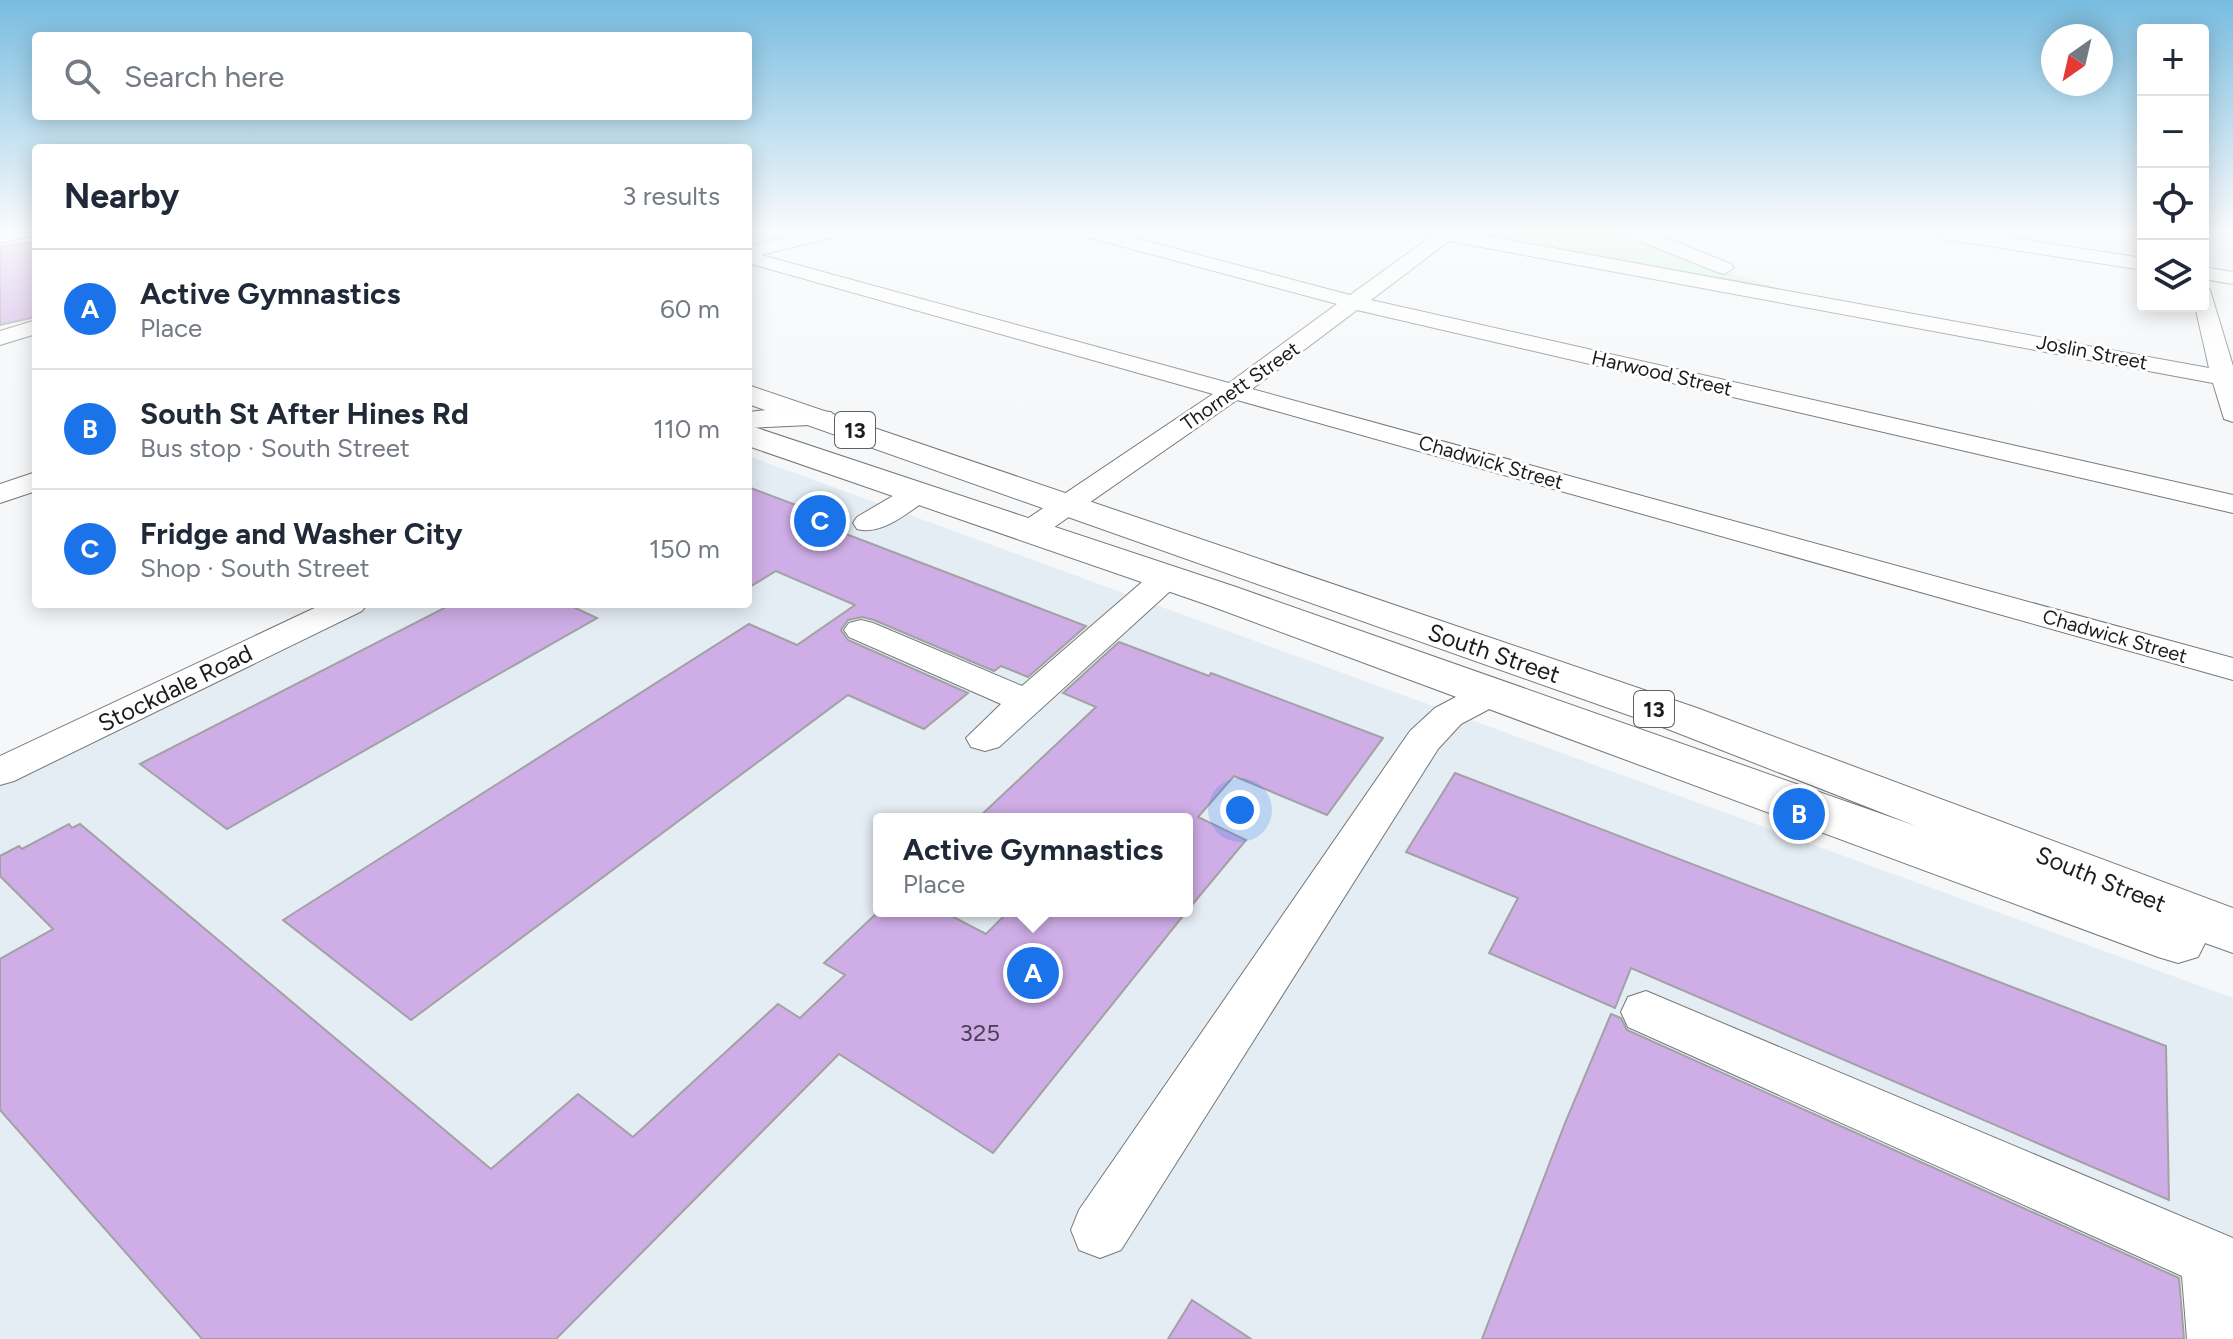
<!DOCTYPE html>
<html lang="en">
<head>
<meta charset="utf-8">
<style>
  :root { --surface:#fff; --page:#f2f2f3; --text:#1f2937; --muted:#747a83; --line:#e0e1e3; --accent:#1a73e8 }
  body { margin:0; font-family:Figtree,sans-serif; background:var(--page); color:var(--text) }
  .controls { position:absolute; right:24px; top:24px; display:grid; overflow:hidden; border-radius:8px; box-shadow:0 4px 20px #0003 }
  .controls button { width:72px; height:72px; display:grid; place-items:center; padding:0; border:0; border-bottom:2px solid var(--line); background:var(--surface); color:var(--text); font:40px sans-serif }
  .compass { position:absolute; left:2041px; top:24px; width:72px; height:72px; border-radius:50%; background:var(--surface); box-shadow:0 4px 20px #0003; rotate:214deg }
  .you { position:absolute; left:1240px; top:810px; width:28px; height:28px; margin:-20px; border:6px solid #fff; border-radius:50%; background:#1a73e8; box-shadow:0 0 0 12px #1a73e833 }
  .badge { display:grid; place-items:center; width:52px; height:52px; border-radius:50%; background:var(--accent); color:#fff; font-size:26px; font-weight:700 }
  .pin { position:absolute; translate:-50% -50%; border:4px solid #fff; box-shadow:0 2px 8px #0006 }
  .popup { position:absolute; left:873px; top:813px; width:320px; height:104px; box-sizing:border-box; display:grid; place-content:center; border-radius:8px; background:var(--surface); filter:drop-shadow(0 2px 6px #0005); font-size:26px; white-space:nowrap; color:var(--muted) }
  .popup b { font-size:30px; color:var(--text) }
  .popup::after { content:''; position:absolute; left:50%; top:100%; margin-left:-16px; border:16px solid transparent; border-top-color:var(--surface) }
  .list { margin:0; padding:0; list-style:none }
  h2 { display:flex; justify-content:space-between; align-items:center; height:104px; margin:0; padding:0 32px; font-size:34px }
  h2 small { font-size:26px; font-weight:400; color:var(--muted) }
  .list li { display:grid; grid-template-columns:52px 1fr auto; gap:24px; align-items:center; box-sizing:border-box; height:120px; padding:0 32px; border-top:2px solid var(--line) }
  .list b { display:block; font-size:30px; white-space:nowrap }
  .list p { margin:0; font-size:26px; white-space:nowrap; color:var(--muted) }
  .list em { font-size:26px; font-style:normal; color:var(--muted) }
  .icon { flex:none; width:44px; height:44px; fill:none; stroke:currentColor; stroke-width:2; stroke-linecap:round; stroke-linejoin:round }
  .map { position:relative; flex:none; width:2233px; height:1339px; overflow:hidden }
  .search { position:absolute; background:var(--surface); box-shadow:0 4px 20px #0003; left:32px; top:32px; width:720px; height:88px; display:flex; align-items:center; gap:20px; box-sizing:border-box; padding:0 28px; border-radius:8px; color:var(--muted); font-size:30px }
  .panel { position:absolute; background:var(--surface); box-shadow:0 4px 20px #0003; left:32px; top:144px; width:720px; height:464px; border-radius:8px }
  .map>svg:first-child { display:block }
</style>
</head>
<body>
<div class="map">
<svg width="2233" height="1339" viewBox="0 0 2233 1339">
  <rect width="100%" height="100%" fill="#f5f7f9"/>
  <g fill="#e5edf4" fill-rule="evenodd">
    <path d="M1993,233H2143V256Z"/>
    <path d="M2203,233H2233V269L2203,265Z"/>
    <path d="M748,456L2233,998V1339H0V758L332,604H748ZM879,819H1187V911H879Z"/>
  </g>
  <path fill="#cbf6d7" d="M1449,233H1630L1723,271L1774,287L1768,290Z"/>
  <g fill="#cfaee7" stroke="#a2a1a3" stroke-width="2">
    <path d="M30,242L36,252V317L0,325V247Z"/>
    <path d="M748,487L844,523L846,534L1086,626L1028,677L1001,666L994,671L874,620L862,617L848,620L841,630L848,640L968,693L924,729L848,695L411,1020L283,920L749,624L797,645L855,605L776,571L748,588Z"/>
    <path d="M452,604H567L597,618L227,829L140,764Z"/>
    <path d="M1119,642L1209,676L1211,673L1383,738L1327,815L1234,776L1198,817L1246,840L1187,911V819H977L1096,707L1063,693Z"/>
    <path d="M1455,773L2166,1046L2169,1200L1631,968L1615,1008L1489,953L1518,898L1406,852Z"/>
    <path d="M69,824L72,828L80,824L491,1169L578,1094L633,1137L778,1004L800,1018L845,975L824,963L879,911H942L986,934L1009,911H1187L993,1153L839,1054L556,1339H202L0,1110V959L53,929L0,876V856L19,846L22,849Z"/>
    <path d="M1611,1014L1621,1018L1627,1030L2179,1278L2184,1339H1482L1565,1123Z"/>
    <path d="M1192,1300L1251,1339H1168Z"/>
  </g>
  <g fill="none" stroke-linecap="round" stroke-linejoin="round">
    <g stroke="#767879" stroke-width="2">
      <g id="minor">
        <path d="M0,233H36V235L0,243Z"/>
        <path d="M803,233H836L834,237L761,255L1229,383L1337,304L1087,237L1085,233H1116L1350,295L1432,236L1430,233H1470L2209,368L2195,306H2203V288L2210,290L2233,366V422L2224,419L2213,383L1449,241L1371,300L2233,495V513L1357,310L1252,389L2233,658V680L1237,400L1040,537L1029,540L1018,537L1014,531L1018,525L1213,394L748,263V246Z"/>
        <path d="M1628,233H1654L1731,264L1734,268L1724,274L1717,272L1630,237Z"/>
        <path d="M1935,233H1980L2143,258V270L1944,239Z"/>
        <path d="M2203,267L2233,272V284L2203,279Z"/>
        <path d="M36,320V334L0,345V331Z"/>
        <path d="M783,408L831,412L835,418L831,424L748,428V412Z"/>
        <path d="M36,472V491L0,503V484Z"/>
        <path d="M918,484L928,487L933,493L928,499C908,512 882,536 857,529L853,523L857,517L908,487Z"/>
        <path d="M1167,567L1178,570L1183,577L1178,584L999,747L985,751L971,747L966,738L1001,704L849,637L844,630L849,623L861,620L873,623L1022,686L1156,570Z"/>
        <path d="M323,604H367L362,611L14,781L0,785V756Z"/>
        <path d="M1486,680L1499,683L1504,691L1493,707L1461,724L1438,749L1121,1250L1100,1258L1079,1250L1071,1230L1079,1210L1410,731L1435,708L1467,691L1473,683Z"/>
        <path d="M1646,991L2233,1238V1339H2187L2182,1276L1628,1027L1621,1012L1628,997Z"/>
      </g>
    </g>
    <g stroke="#767879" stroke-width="2">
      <path id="major" d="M748,385L1697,708L2233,908V953L2205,943L2198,957L2178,963L2158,957L1208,605L748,446V425L1236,587L1916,826L1665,728L748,404Z"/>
    </g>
    <use href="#minor" fill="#fff" fill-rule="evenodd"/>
    <use href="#major" fill="#fff" fill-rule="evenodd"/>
  </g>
  <linearGradient id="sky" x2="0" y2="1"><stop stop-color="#78bce0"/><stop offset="0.55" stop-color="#fafbfc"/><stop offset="1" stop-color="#fafbfc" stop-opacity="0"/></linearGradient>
  <rect width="2233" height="420" fill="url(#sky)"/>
  <g text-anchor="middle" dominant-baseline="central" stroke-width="6" stroke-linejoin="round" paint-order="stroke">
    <g font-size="20" fill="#1b1c1d" stroke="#fff">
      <text transform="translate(2092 352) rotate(11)">Joslin Street</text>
      <text transform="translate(1662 373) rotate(13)">Harwood Street</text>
      <text transform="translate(1240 386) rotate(-35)">Thornett Street</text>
      <text transform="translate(1491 462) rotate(16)">Chadwick Street</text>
      <text transform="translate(2115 636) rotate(16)">Chadwick Street</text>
    </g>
    <g fill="#fff" stroke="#5f6061" stroke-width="2">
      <rect x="835" y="412" width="40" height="36" rx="6"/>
      <rect x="1634" y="691" width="40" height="36" rx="6"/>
    </g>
    <g font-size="22" font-weight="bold" fill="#1b1c1d">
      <text x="855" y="430">13</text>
      <text x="1654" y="709">13</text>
    </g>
    <g font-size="24" fill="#1b1c1d" stroke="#fff">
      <text transform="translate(1494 653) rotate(19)">South Street</text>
      <text transform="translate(175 688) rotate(-26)">Stockdale Road</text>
      <text transform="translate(2101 879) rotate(22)">South Street</text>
    </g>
    <g font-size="24" fill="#484050">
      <text x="980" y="1032">325</text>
    </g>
  </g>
</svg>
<div class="controls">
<button>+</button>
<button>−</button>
<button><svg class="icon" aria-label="locate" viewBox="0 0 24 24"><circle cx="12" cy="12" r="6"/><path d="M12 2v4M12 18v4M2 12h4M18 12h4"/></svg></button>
<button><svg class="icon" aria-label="layers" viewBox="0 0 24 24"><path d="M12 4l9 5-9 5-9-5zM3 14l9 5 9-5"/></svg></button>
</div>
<svg class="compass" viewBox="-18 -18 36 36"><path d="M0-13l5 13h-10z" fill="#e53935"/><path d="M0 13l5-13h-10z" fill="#747a83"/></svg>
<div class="you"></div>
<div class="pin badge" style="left:1033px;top:973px">A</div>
<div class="popup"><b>Active Gymnastics</b>Place</div>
<div class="pin badge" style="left:1799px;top:814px">B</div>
<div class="pin badge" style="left:820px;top:521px">C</div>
<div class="search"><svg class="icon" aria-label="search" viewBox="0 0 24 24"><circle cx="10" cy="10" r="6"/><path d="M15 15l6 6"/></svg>Search here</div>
<section class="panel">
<h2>Nearby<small>3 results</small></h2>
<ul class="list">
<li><span class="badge">A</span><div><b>Active Gymnastics</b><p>Place</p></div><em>60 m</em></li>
<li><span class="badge">B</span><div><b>South St After Hines Rd</b><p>Bus stop · South Street</p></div><em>110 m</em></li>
<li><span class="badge">C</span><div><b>Fridge and Washer City</b><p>Shop · South Street</p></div><em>150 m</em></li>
</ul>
</section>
</div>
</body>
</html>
